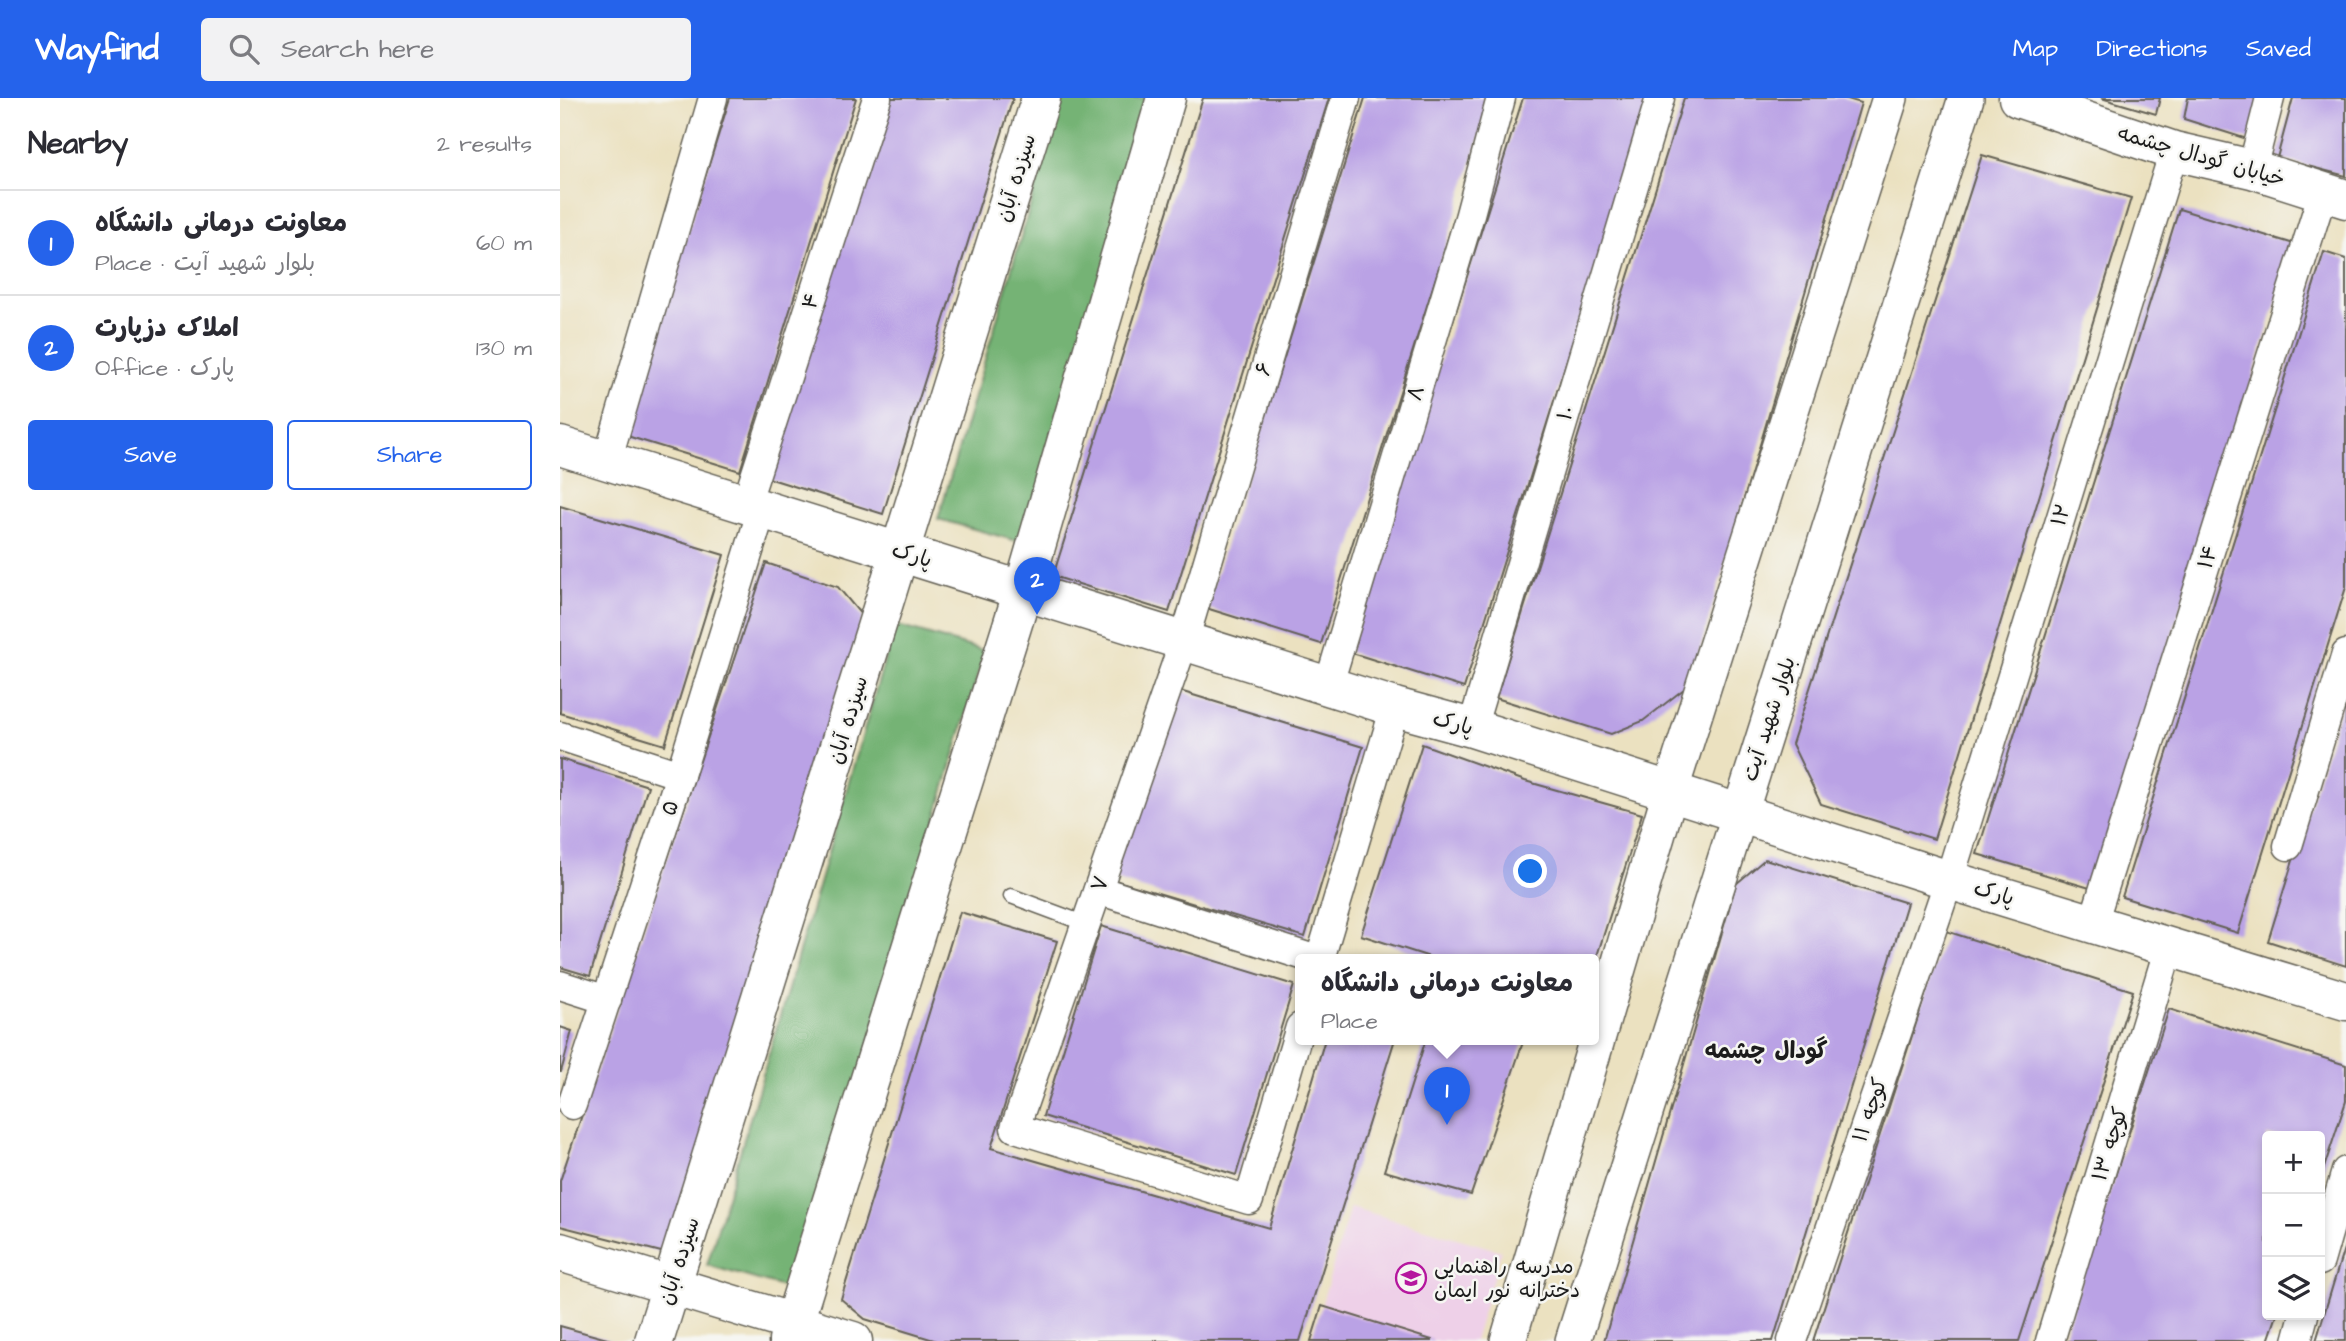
<!DOCTYPE html>
<html lang="en">
<head>
<meta charset="utf-8">
<style>
  :root { --surface:#fff; --page:#f2f2f3; --text:#2b2b33; --muted:#7c7c81; --line:#e1e1e2; --accent:#2563eb }
  body { margin:0; font-family:"Architects Daughter","Playpen Sans Arabic",sans-serif; background:var(--page); color:var(--text) }
  .controls { position:absolute; right:21px; bottom:21px; display:grid; overflow:hidden; border-radius:7px; box-shadow:0 4px 10px #0003 }
  .controls button { width:63px; height:63px; display:grid; place-items:center; padding:0; border:0; border-bottom:2px solid var(--line); background:var(--surface); color:var(--text); font:35px sans-serif }
  .you { position:absolute; left:971px; top:774px; width:24px; height:24px; margin:-18px; border:5px solid #fff; border-radius:50%; background:#1a73e8; box-shadow:0 0 0 10px #1a73e833 }
  .badge { display:grid; place-items:center; width:46px; height:46px; border-radius:50%; background:var(--accent); color:#fff; font-size:23px; font-weight:700 }
  .pin { position:absolute; translate:-50% -58px; filter:drop-shadow(0 2px 4px #0008) }
  .pin::after { content:''; position:absolute; top:37px; width:24px; height:21px; background:inherit; clip-path:polygon(0 0,100% 0,50% 100%) }
  .popup { position:absolute; left:735px; top:856px; width:304px; height:91px; box-sizing:border-box; display:grid; place-content:center; border-radius:7px; background:var(--surface); filter:drop-shadow(0 2px 5px #0005); font-size:23px; white-space:nowrap; color:var(--muted) }
  .popup b { font-size:26px; color:var(--text) }
  .popup::after { content:''; position:absolute; left:50%; top:100%; margin-left:-14px; border:14px solid transparent; border-top-color:var(--surface) }
  .list { margin:0; padding:0; list-style:none }
  h2 { display:flex; justify-content:space-between; align-items:center; height:91px; margin:0; padding:0 28px; font-size:30px }
  h2 small { font-size:23px; font-weight:400; color:var(--muted) }
  .list li { display:grid; grid-template-columns:46px 1fr auto; gap:21px; align-items:center; box-sizing:border-box; height:105px; padding:0 28px; border-top:2px solid var(--line) }
  .list b { display:block; font-size:26px; white-space:nowrap }
  .list p { margin:0; font-size:23px; white-space:nowrap; color:var(--muted) }
  .list em { font-size:23px; font-style:normal; color:var(--muted) }
  .actions { display:flex; gap:14px; padding:21px 28px }
  .actions a { flex:1; padding:16px 0; border:2px solid var(--accent); border-radius:7px; text-align:center; font-size:24px; color:var(--accent) }
  .actions .main { background:var(--accent); color:#fff }
  .icon { flex:none; width:38px; height:38px; fill:none; stroke:currentColor; stroke-width:2; stroke-linecap:round; stroke-linejoin:round }
  .map { position:relative; flex:none; width:1786px; height:1243px; overflow:hidden }
  header { display:flex; align-items:center; gap:42px; box-sizing:border-box; height:98px; padding:0 35px; background:var(--accent); color:#fff }
  header strong { font-size:33px }
  nav { display:flex; gap:38px; margin-inline-start:auto; font-size:24px }
  .search { width:490px; height:63px; background:var(--page); display:flex; align-items:center; gap:18px; box-sizing:border-box; padding:0 24px; border-radius:7px; color:var(--muted); font-size:26px }
  main { display:flex }
  aside { flex:1; background:var(--surface) }
  .map>svg:first-child { display:block }
</style>
</head>
<body>
<header>
<strong>Wayfind</strong>
<div class="search"><svg class="icon" aria-label="search" viewBox="0 0 24 24"><circle cx="10" cy="10" r="6"/><path d="M15 15l6 6"/></svg>Search here</div>
<nav><a>Map</a><a>Directions</a><a>Saved</a></nav>
</header>
<main>
<aside>
<h2>Nearby<small>2 results</small></h2>
<ul class="list">
<li><span class="badge">1</span><div><b>معاونت درمانی دانشگاه</b><p>Place · بلوار شهید آیت</p></div><em>60 m</em></li>
<li><span class="badge">2</span><div><b>املاک دزپارت</b><p>Office · پارک</p></div><em>130 m</em></li>
</ul>
<div class="actions"><a class="main">Save</a><a>Share</a></div>
</aside>
<div class="map">
<svg width="1786" height="1243" viewBox="0 0 1786 1243">
  <rect width="100%" height="100%" fill="#f6f6f2"/>
  <filter id="ink" filterUnits="userSpaceOnUse"><feTurbulence type="fractalNoise" baseFrequency=".0143" numOctaves="2"/><feDisplacementMap in="SourceGraphic" scale="14" xChannelSelector="R" yChannelSelector="G"/><feConvolveMatrix kernelMatrix="1 2 1 2 8 2 1 2 1" color-interpolation-filters="sRGB"/></filter>
  <filter id="wash" filterUnits="userSpaceOnUse"><feTurbulence type="fractalNoise" baseFrequency=".00686" numOctaves="4" result="noise"/><feDisplacementMap in="SourceGraphic" scale="28" xChannelSelector="R" yChannelSelector="G"/><feGaussianBlur stdDeviation="1.57" result="paint"/><feColorMatrix in="noise" values="0 0 0 0 0 0 0 0 0 0 0 0 0 0 0 0 0 1.4 0 .05"/><feComposite in="paint" operator="in"/></filter>
  <g filter="url(#wash)">
    <rect width="100%" height="100%" fill="#ebe1c0"/>
    <path fill="#eed0e8" d="M790,1109L941,1153L914,1243H751Z"/>
    <g fill="#75b374" stroke="#486848" stroke-width="2">
      <path d="M502,0H599L468,446L378,421Z"/>
      <path d="M335,527L425,553L236,1193L147,1167Z"/>
    </g>
    <g id="blocks">
      <g fill="#baa2e5">
        <path d="M170,0H296L180,373L64,337Z"/>
        <path d="M327,0H453L323,416L208,380Z"/>
        <path d="M643,0H769L609,514L493,478Z"/>
        <path d="M805,0H932L761,546L646,510Z"/>
        <path d="M963,0H1089L904,590L789,554Z"/>
        <path d="M1124,0H1284L1301,5L1129,587L1083,623L1051,636L936,600Z"/>
        <path d="M1541,0H1600L1596,16Z"/>
        <path d="M1628,0H1701L1690,42L1624,21Z"/>
        <path d="M1733,0H1786V78L1717,60Z"/>
        <path d="M1422,57L1571,100L1374,741L1261,706L1232,646Z"/>
        <path d="M1619,111L1734,146L1533,791L1417,756Z"/>
        <path d="M1764,154L1786,161V489L1678,835L1562,799Z"/>
        <path d="M0,408L164,457L105,647L0,615Z"/>
        <path d="M206,465L278,489L303,519L109,1156L0,1128V1083Z"/>
        <path d="M610,590L803,649L745,839L551,781Z"/>
        <path d="M1785,595H1786V868L1708,843Z"/>
        <path d="M862,646L965,683L1082,716L1036,861H876L801,837Z"/>
        <path d="M0,661L88,688L30,878L0,869Z"/>
        <path d="M1205,761L1347,805L1213,1243H1044L1176,786Z"/>
        <path d="M400,814L497,843L431,1050L709,1130L765,941H835L740,1243H377L305,1221L281,1201Z"/>
        <path d="M541,828L734,887L676,1077L483,1018Z"/>
        <path d="M1386,833L1573,893L1459,1243H1253Z"/>
        <path d="M1609,911L1786,967V1003L1760,1082V1038H1707V1217H1717L1708,1243H1502Z"/>
        <path d="M0,929L12,933L1,974H0Z"/>
        <path d="M866,941H964L911,1097L824,1073Z"/>
        <path d="M1785,1147L1786,1243H1756Z"/>
        <path d="M762,1208L872,1242V1243H751Z"/>
        <path d="M0,1228L51,1242V1243H0Z"/>
      </g>
    </g>
  </g>
  <g filter="url(#ink)">
    <use href="#blocks" fill-opacity="0" stroke="#646155" stroke-width="2"/>
    <g fill="none" stroke-linecap="round" stroke-linejoin="round">
      <g stroke="#646155" stroke-width="17">
        <path id="service" d="M451,798L526,826"/>
      </g>
      <g stroke="#646155" stroke-width="31">
        <g id="minor">
          <path d="M1692,71L1710,0"/>
          <path d="M47,363L153,0"/>
          <path d="M186,406L317,0"/>
          <path d="M768,589L909,120L941,0"/>
          <path d="M912,630L1100,0"/>
          <path d="M0,638L120,677"/>
          <path d="M1728,748L1786,556"/>
          <path d="M538,792L754,861"/>
          <path d="M1533,825L1763,94"/>
          <path d="M760,861L835,609"/>
          <path d="M0,887L47,902"/>
          <path d="M740,929L689,1102L455,1030L624,543L786,0"/>
          <path d="M12,1007L120,677L202,411"/>
          <path d="M1760,1163L1786,1073"/>
          <path d="M1232,1243L1389,782L1614,53"/>
          <path d="M1490,1243L1609,849"/>
          <path d="M1737,1243L1744,1217"/>
        </g>
      </g>
      <g stroke="#646155" stroke-width="38">
        <g id="tertiary">
          <path d="M948,1243L1110,694L1330,0"/>
          <path d="M1013,1243L1406,0"/>
        </g>
      </g>
      <g stroke="#646155" stroke-width="41">
        <g id="secondary">
          <path d="M1458,0L1614,53L1692,71L1786,101"/>
          <path d="M0,348L835,609L912,630L1389,782L1786,903"/>
          <path d="M0,1154L293,1243"/>
          <path d="M94,1243L481,0"/>
          <path d="M228,1243L463,493L606,0"/>
        </g>
      </g>
      <use href="#service" stroke="#fff" stroke-width="14"/>
      <use href="#minor" stroke="#fff" stroke-width="28"/>
      <use href="#tertiary" stroke="#fff" stroke-width="35"/>
      <use href="#secondary" stroke="#fff" stroke-width="38"/>
    </g>
  </g>
  <defs>
    <g id="school-ring" transform="scale(1.575)"><circle r="9.5" fill="#f6f6f2" stroke="#b5179e" stroke-width="1.5"/><path d="M0-5L7-2L0 1L-7-2ZM-4 1L0 2.5L4 1V4Q0 6-4 4Z" fill="#b5179e"/></g>
  </defs>
  <g fill-rule="evenodd">
    <use href="#school-ring" x="851" y="1180"/>
  </g>
  <g text-anchor="middle" dominant-baseline="central" stroke-width="5" stroke-linejoin="round" paint-order="stroke">
    <g font-size="21" fill="#1c1c1c" stroke="#f6f6f2">
      <text transform="translate(1641 58) rotate(16)">خیابان گودال چشمه</text>
      <text transform="translate(456 80) rotate(-73)">سیزده آبان</text>
      <text transform="translate(251 203) rotate(-72)">۴</text>
      <text transform="translate(704 271) rotate(-73)">۶</text>
      <text transform="translate(856 295) rotate(-73)">۸</text>
      <text transform="translate(1006 315) rotate(-73)">۱۰</text>
      <text transform="translate(1501 417) rotate(-73)">۱۲</text>
      <text transform="translate(352 457) rotate(18)">پارک</text>
      <text transform="translate(1648 459) rotate(-73)">۱۴</text>
      <text transform="translate(1209 621) rotate(-72)">بلوار شهید آیت</text>
      <text transform="translate(288 622) rotate(-73)">سیزده آبان</text>
      <text transform="translate(893 625) rotate(16)">پارک</text>
      <text transform="translate(110 710) rotate(-72)">۵</text>
      <text transform="translate(540 786) rotate(-71)">۷</text>
      <text transform="translate(1434 795) rotate(17)">پارک</text>
      <text transform="translate(1310 1012) rotate(-71)">کوچه ۱۱</text>
      <text transform="translate(1550 1046) rotate(-73)">کوچه ۱۳</text>
      <text transform="translate(119 1163) rotate(-72)">سیزده آبان</text>
    </g>
    <g font-size="21" fill="#1c1c1c" stroke="#f6f6f2" text-anchor="start">
      <text x="874" y="1168">مدرسه راهنمایی<tspan x="874" dy="24">دخترانه نور ایمان</tspan></text>
    </g>
    <g font-size="23" font-weight="bold" fill="#1c1c1c" stroke="#f6f6f2">
      <text x="1206" y="953">گودال چشمه</text>
    </g>
  </g>
</svg>
<div class="controls">
<button>+</button>
<button>−</button>
<button><svg class="icon" aria-label="layers" viewBox="0 0 24 24"><path d="M12 4l9 5-9 5-9-5zM3 14l9 5 9-5"/></svg></button>
</div>
<div class="you"></div>
<div class="pin badge" style="left:887px;top:1027px">1</div>
<div class="popup"><b>معاونت درمانی دانشگاه</b>Place</div>
<div class="pin badge" style="left:477px;top:517px">2</div>
</div>
</main>
</body>
</html>
